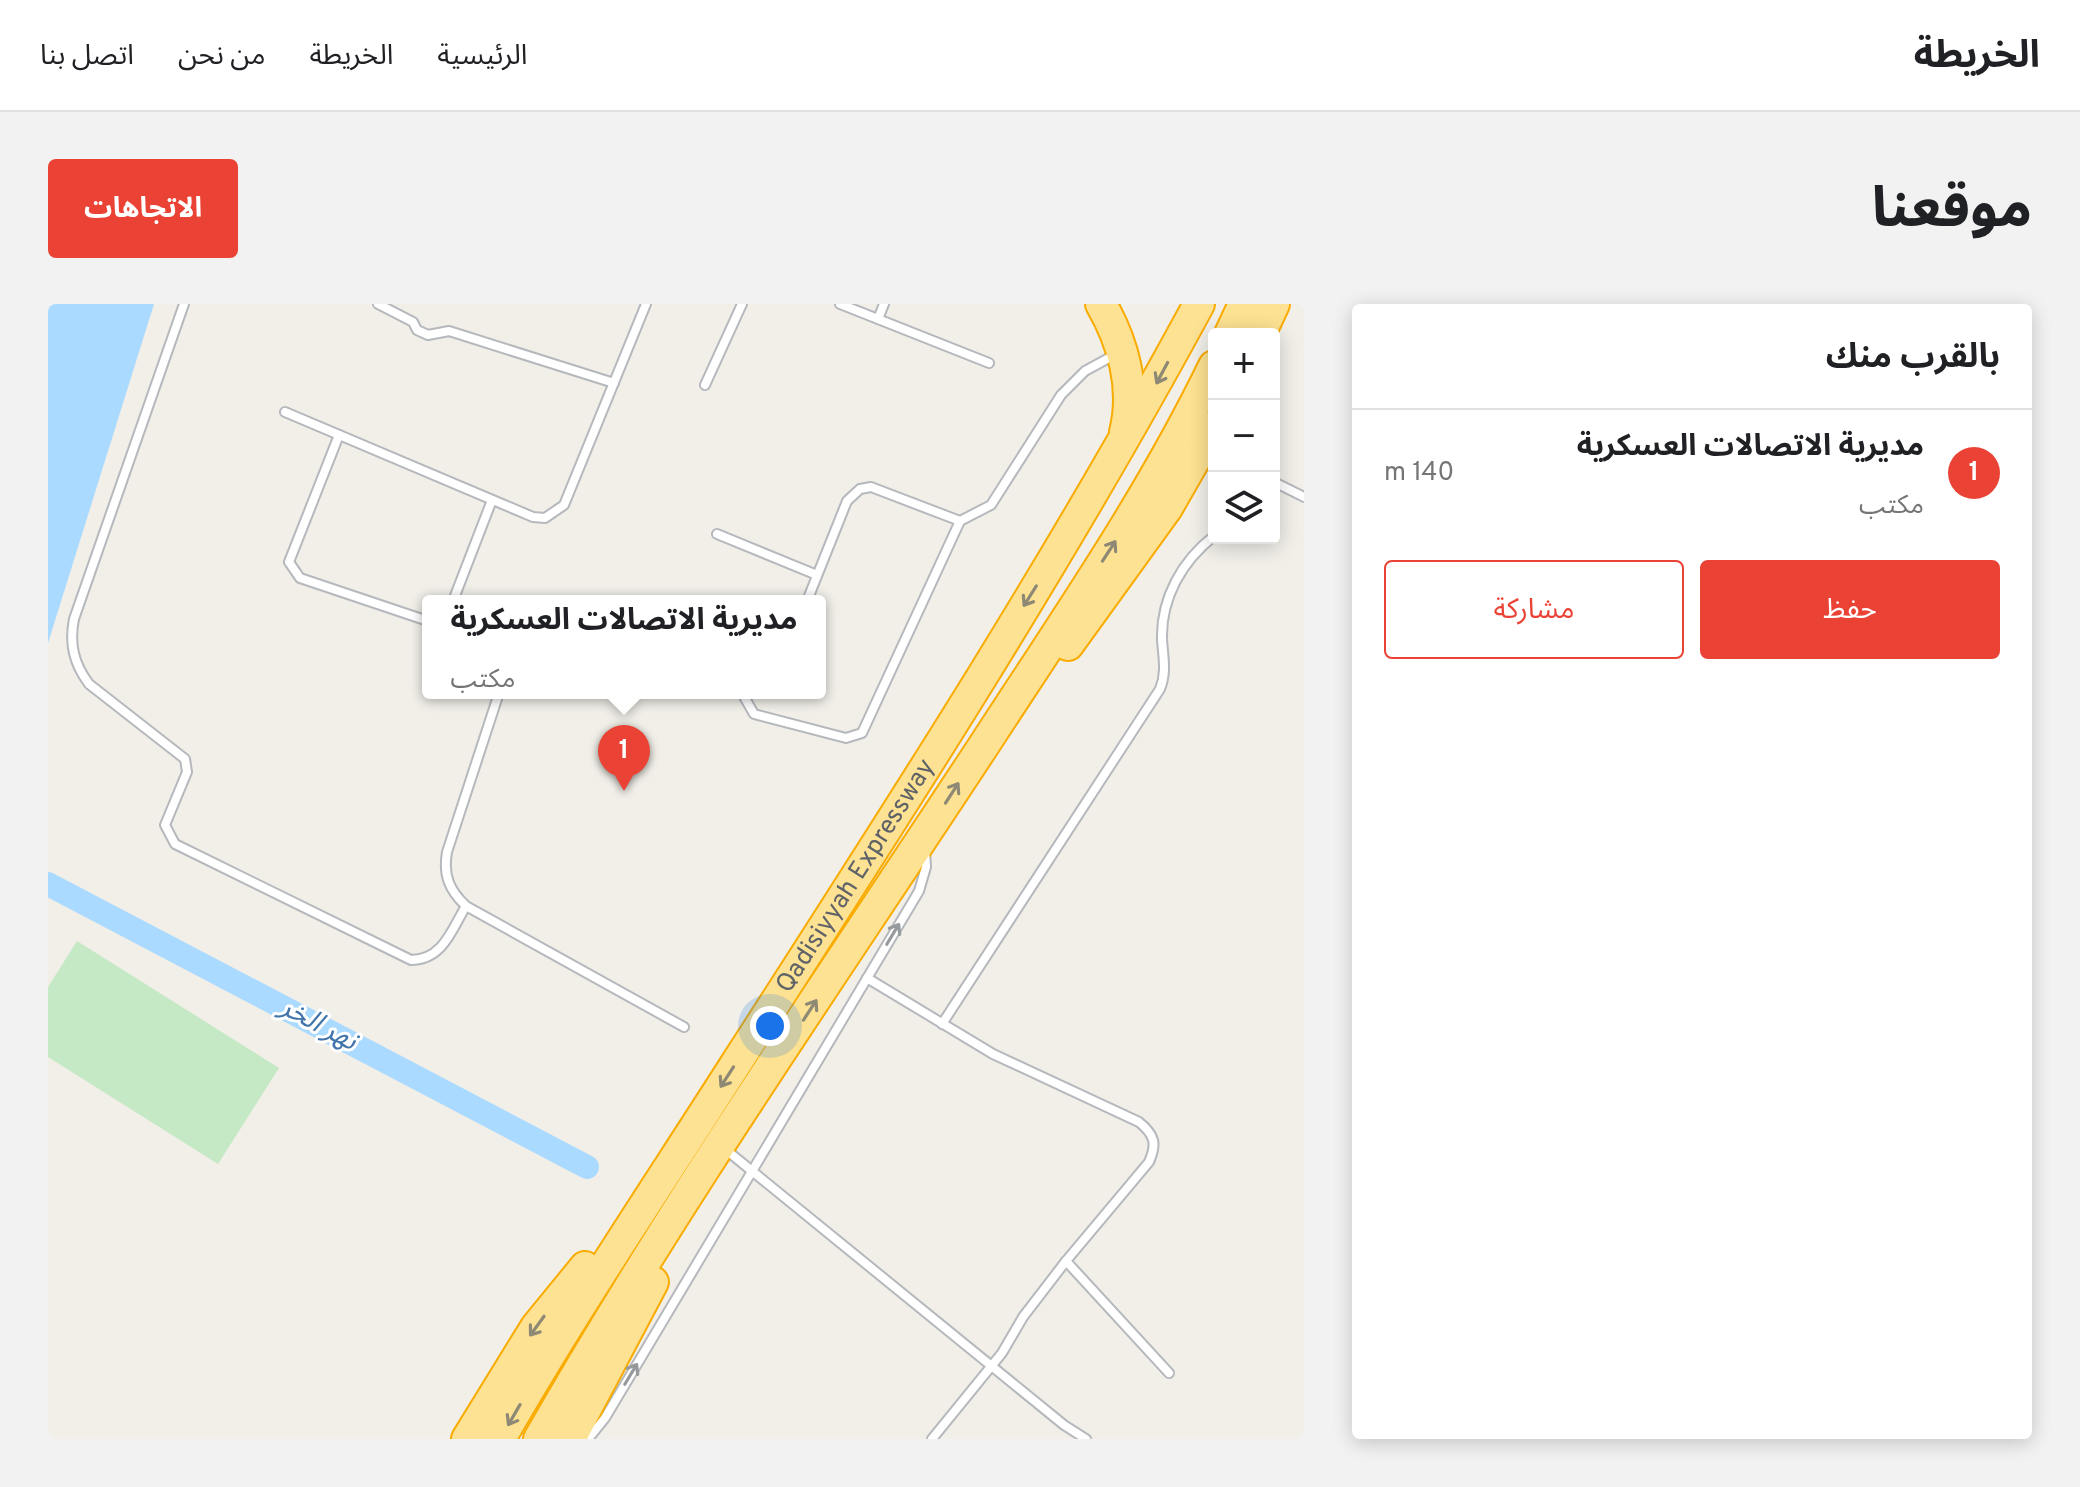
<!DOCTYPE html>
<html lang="ar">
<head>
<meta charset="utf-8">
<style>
  :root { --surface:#fff; --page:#f2f2f2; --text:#202124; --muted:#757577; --line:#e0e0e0; --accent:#ea4335 }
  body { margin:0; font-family:Overpass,"Noto Sans Arabic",sans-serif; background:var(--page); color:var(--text); direction:rtl }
  .controls { position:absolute; right:24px; top:24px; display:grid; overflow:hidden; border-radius:8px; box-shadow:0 4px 20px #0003 }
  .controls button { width:72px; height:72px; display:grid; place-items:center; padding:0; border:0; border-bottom:2px solid var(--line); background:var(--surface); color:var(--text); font:40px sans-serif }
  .you { position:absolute; left:722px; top:722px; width:28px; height:28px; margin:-20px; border:6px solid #fff; border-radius:50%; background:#1a73e8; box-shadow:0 0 0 12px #1a73e833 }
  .badge { display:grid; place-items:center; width:52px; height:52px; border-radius:50%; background:var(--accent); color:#fff; font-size:26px; font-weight:700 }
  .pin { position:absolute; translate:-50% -66px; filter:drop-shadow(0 2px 4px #0008) }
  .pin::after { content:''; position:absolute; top:42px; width:28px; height:24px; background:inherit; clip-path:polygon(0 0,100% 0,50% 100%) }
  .popup { position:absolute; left:374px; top:291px; width:404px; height:104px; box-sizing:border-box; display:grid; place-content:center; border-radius:8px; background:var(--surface); filter:drop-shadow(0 2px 6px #0005); font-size:26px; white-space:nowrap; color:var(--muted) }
  .popup b { font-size:30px; color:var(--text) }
  .popup::after { content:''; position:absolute; left:50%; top:100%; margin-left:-16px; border:16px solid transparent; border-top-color:var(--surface) }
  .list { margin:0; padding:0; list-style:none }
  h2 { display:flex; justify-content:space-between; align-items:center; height:104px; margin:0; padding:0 32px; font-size:34px }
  h2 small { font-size:26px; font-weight:400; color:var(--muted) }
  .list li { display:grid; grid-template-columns:52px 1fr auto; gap:24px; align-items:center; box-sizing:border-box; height:128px; padding:0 32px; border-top:2px solid var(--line) }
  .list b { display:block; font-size:30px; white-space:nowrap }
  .list p { margin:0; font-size:26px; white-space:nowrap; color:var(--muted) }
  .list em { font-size:26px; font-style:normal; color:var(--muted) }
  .actions { display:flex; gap:16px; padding:24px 32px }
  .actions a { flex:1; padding:18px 0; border:2px solid var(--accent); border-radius:8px; text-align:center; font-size:28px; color:var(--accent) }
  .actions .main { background:var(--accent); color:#fff }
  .icon { flex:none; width:44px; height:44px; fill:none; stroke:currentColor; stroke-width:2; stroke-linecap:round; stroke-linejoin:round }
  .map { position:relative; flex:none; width:1256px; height:1135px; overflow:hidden; direction:ltr; border-radius:8px }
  header { display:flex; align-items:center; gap:48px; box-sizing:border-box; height:112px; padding:0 40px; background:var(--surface); border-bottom:2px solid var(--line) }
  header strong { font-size:38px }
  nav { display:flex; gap:44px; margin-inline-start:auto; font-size:28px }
  .intro { display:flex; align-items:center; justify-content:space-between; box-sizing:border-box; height:192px; padding:0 48px }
  h1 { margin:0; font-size:56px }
  .button { padding:20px 36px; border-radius:8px; background:var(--accent); color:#fff; font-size:28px; font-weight:700 }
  main { display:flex; gap:48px; padding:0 48px }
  aside { flex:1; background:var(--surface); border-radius:8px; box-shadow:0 4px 20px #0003 }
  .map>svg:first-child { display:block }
</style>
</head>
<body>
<header>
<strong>الخريطة</strong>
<nav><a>الرئيسية</a><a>الخريطة</a><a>من نحن</a><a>اتصل بنا</a></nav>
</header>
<div class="intro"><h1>موقعنا</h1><a class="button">الاتجاهات</a></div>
<main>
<aside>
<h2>بالقرب منك<small></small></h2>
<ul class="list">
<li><span class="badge">1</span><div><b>مديرية الاتصالات العسكرية</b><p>مكتب</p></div><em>140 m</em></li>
</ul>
<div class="actions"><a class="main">حفظ</a><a>مشاركة</a></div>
</aside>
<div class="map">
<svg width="1256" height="1135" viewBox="0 0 1256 1135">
  <rect width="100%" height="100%" fill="#f1efe8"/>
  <path fill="#c5e8c5" d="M29,637L231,764L170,860L0,753V683Z"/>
  <path fill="#aadaff" d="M0,0H106L0,339Z"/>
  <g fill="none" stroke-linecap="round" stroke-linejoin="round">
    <path stroke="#aadaff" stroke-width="24" d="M0,580L539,863"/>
    <g stroke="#b5b8bc" stroke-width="12">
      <g id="service">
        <path d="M136,0L26,315C21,340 26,360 41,380L137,455L139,468L117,521L127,540L363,656C395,656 404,625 418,602"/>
        <path d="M330,0L365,18L369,26L380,31L401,27L566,79"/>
        <path d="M792,0L941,59"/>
        <path d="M830,15L836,0"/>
        <path d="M657,81L694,0"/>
        <path d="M237,108L485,213L497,214L516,201L598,0"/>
        <path d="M291,131L241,258L252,274L380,317"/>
        <path d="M1226,178L1256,193"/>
        <path d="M669,230L769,271"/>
        <path d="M405,297L444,196"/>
        <path d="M759,297L799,197L812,185L823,183L912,217"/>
        <path d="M451,389L399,548C395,571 401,586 418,602L636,723"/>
        <path d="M694,389L706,410L798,434L814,429L912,217L943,201L1013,91L1037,67L1070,49"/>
        <path d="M819,674L945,750L1091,818C1107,831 1109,840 1101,858L1018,957L975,1013L954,1049L884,1135"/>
        <path d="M894,720L1112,385C1119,368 1115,353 1114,335C1113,294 1134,257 1166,232"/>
        <path d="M677,845L1016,1121L1038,1135"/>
        <path d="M1018,957L1121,1069"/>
        <path d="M540,1135L557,1114L871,587L878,563L877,545"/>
      </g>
    </g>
    <g stroke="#f9ab00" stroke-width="34">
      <g id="motorway">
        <path d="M1053,0C1075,38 1088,84 1077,128"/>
        <path d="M1182,30L1196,0"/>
        <path d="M1212,30L1226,0"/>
        <path d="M1020,341L1119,204L1166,122"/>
        <path d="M419,1135L488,1023L537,963"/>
        <path id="s1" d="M452,1135C525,1007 608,885 687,761C848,511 1010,261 1151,0"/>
        <path d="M491,1135C628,896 787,668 938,438C1018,315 1102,194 1166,62"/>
        <path d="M522,1135L605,978"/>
      </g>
    </g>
    <use href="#service" stroke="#fff" stroke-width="8"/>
    <use href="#motorway" stroke="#fde293" stroke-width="30"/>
  </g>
  <defs><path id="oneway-shaft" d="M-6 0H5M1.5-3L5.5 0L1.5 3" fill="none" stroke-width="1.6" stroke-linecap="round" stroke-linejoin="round" transform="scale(2)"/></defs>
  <g stroke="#8e8975">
    <use href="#oneway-shaft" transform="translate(1114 69) rotate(118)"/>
    <use href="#oneway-shaft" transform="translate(1061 247) rotate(-57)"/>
    <use href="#oneway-shaft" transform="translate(982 292) rotate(122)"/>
    <use href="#oneway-shaft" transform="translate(904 489) rotate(-57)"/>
    <use href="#oneway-shaft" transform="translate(762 706) rotate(-57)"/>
    <use href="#oneway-shaft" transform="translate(679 773) rotate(123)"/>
    <use href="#oneway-shaft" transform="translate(489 1022) rotate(126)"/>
    <use href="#oneway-shaft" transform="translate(466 1111) rotate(120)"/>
  </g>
  <g stroke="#979a9d">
    <use href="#oneway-shaft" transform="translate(845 630) rotate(-59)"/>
    <use href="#oneway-shaft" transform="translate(583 1070) rotate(-59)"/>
  </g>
  <g text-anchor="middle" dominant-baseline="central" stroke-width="6" stroke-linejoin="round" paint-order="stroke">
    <g font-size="26" fill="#5f6368" stroke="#fff">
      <text stroke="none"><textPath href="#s1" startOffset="666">Qadisiyyah Expressway</textPath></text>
    </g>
    <g font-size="28" font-style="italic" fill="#4174aa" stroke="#fff">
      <text transform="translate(270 721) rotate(28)">نهر الخر</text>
    </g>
  </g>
</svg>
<div class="controls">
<button>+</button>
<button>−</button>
<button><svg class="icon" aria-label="layers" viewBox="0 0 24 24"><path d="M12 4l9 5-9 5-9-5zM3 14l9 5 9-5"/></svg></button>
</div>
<div class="you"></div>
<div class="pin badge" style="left:576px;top:487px">1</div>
<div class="popup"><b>مديرية الاتصالات العسكرية</b>مكتب</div>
</div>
</main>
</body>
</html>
